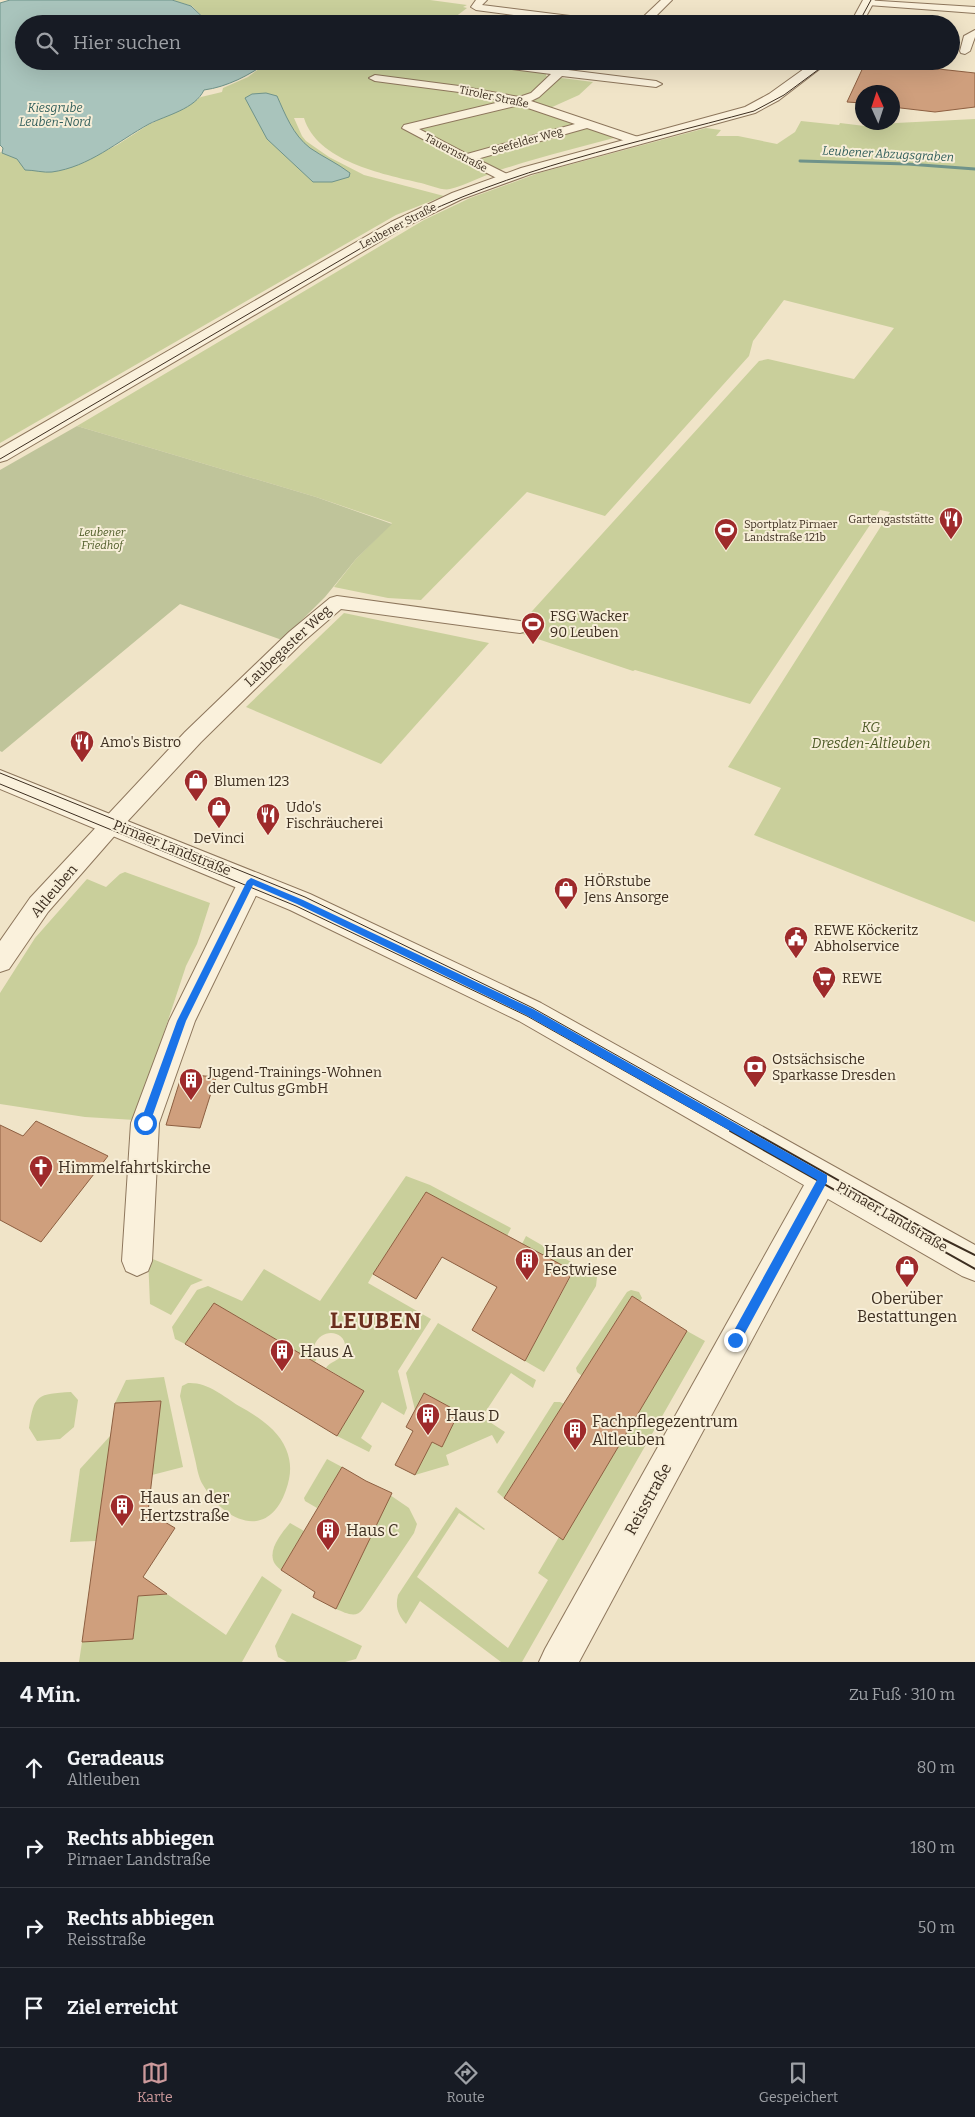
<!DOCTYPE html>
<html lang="de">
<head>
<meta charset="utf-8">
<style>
  :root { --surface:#171b24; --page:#20242c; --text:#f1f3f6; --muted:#9ea1a6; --line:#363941; --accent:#cc999b }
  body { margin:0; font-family:Bitter,serif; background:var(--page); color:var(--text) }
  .compass { position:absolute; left:855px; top:85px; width:45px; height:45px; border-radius:50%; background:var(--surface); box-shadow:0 5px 20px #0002; rotate:357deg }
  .stop { position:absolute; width:15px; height:15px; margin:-11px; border:4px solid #1a73e8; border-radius:50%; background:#fff }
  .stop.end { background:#1a73e8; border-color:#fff; box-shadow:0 1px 5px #0008 }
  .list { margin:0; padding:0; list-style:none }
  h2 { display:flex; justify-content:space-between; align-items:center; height:65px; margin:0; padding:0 20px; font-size:21px }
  h2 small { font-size:16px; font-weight:400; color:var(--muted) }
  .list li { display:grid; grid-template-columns:32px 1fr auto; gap:15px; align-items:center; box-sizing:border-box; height:80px; padding:0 20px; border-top:1px solid var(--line) }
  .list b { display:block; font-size:19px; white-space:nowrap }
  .list p { margin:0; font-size:16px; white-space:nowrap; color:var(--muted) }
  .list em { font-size:16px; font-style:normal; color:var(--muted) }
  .icon { flex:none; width:28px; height:28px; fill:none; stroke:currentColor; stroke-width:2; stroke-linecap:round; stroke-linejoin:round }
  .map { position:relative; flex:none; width:975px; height:1662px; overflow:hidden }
  .search { position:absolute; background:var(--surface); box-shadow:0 5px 20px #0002; left:15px; right:15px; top:15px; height:55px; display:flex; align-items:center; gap:12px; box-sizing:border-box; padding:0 18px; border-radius:28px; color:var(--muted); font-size:19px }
  .sheet { height:385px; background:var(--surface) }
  nav { display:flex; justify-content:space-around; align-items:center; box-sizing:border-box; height:70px; border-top:1px solid var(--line); background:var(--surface); font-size:14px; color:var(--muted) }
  nav a { display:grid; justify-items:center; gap:2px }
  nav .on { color:var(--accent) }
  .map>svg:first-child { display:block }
</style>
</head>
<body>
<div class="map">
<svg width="975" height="1662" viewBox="0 0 975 1662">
  <rect width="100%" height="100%" fill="#f0e4c8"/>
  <g fill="#c9cf9b">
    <path d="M172,0H430L467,5L463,7L467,8L446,24H210L192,6Z"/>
    <path d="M269,61H364L402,66L409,61H456L546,73V76L593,82L579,95L550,108L628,134C585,146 542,156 500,170C484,175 464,186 450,189C443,191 429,185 421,183C382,174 317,161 304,118H294L302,136L306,141L329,157L364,175L444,196L396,215L0,443V152L17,159L80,164L117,145L148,125L186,107L201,97L222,92L223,88L248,77Z"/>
    <path d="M975,119V922L754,835L781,788L728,767L890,512L880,510L750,704L635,670L633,671L514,631L759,361L768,359L854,379L894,328L784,300L753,341L749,356L605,516L527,492L421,600L388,598L334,587L356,559L392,523L316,497L77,426L424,220L470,198L539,173L706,128L721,130L716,136H738L777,144L795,132L801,121L839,125L840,123L873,127L896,123Z"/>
    <path d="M344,613L489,643L381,764L246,707Z"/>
    <path d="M125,872L210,903L197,944L186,966L135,1120L85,1117L0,1104V993L35,938L87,879L106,887L120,874Z"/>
    <path d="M406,1176L430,1185L511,1228L507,1236L426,1192L373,1274L368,1283L431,1319L398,1371L407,1408L404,1415L382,1402L361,1438L372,1446L369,1452L337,1436L364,1391L326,1368C330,1361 339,1362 343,1353C353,1334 323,1323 314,1346L317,1358L315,1362L214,1303L185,1344L175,1339L172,1327L197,1290L208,1286L242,1301L264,1269L320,1301Z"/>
    <path d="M526,1236L597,1277L596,1286L544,1372L525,1361L573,1272L522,1244Z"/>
    <path d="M148,1257L203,1280L191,1285L171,1315L150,1304Z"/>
    <path d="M631,1290L639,1292L642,1298L640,1301L632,1296L582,1376L577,1372L576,1368L627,1292Z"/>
    <path d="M438,1323L536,1380L533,1388L511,1373L482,1417L505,1432L497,1444L492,1435L446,1455L449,1465L415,1475L432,1442L442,1446L459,1412L424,1393L415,1410L406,1373Z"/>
    <path d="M687,1331L705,1341L522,1662H501L420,1601L406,1624C398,1615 395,1607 398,1595L456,1507L485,1529L484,1530L459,1513L417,1577L508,1648L548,1580L538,1573L559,1537L563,1539Z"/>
    <path d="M164,1377L183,1467L152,1475L160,1401L115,1403L126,1380Z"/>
    <path d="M188,1383C208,1382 223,1396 239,1406C257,1416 278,1429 286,1449C292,1463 291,1476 286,1490C268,1542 224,1521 203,1485C198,1477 197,1467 195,1459C190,1438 185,1417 180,1396L182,1386Z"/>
    <path d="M71,1392L78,1400L74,1427L60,1439L37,1441L29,1428C34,1394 38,1394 71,1392Z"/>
    <path d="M554,1402H560L564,1404L504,1498L497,1492Z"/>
    <path d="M111,1435L96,1541L70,1542L80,1469Z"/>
    <path d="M327,1459L342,1467L317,1508L305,1501L304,1498Z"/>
    <path d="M390,1495L409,1508L417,1524L414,1533L363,1609C356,1619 346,1613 336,1609Z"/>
    <path d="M290,1523L304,1531L281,1570C262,1557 279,1536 290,1523Z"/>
    <path d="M262,1576L282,1590L242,1662H79L82,1642L133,1639L138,1596L167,1594L226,1635Z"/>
    <path d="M292,1613L362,1646L356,1659L345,1662H287L278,1657L275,1646Z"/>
  </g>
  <path fill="#bfc49a" d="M77,426L316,497L392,524L356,559L325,597L282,640L180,604L2,752L0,751V470Z"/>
  <g fill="#a9c4bc" stroke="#6f938a">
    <path d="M10,0H172L191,6L210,24H24V61H269C250,75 227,87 204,90C195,109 167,115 149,124C118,141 89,167 52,172C44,173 34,170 25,170L17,159L2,153L3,148L0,145V3Z"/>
    <path d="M266,93L277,96C285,114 293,135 310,148C323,157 337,163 350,173L349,177L332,182H313L267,139L245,98L252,94Z"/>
  </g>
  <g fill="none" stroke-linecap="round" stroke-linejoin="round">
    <path stroke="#6f938a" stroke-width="3" d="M800,161L908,164L975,169"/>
  </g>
  <g fill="#cf9f7d" stroke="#8d5f41">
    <path d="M866,61L975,73V107L935,112L892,107V92H862V103L847,102Z"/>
    <path d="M182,1074L216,1077L200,1128L166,1125Z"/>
    <path d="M36,1121L108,1156L41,1242L0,1220V1125L23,1136Z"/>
    <path d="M426,1192L573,1271L525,1361L472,1330L497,1287L442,1257L416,1299L373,1274Z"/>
    <path d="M632,1296L687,1331L563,1540L504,1498Z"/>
    <path d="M214,1303L364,1391L337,1436L185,1344Z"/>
    <path d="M424,1393L459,1412L442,1447L432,1442L415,1475L395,1465L413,1431L406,1427Z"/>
    <path d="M161,1401L148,1512L175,1528L143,1577L167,1594L138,1596L133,1639L82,1642L115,1403Z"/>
    <path d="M342,1467L366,1481L392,1493L336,1609L313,1597L315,1592L281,1570Z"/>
  </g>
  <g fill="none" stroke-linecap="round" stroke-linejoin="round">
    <g stroke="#8d765c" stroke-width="2">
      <g id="minor">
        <path d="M476,0H487L482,5L610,21L615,24H584L476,10L471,7Z"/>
        <path d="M661,0H672L650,22H642V18Z"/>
        <path d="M864,0L975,7V13L868,5L865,4Z"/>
        <path d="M975,30V37L970,51L965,54L961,53L960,51L964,36Z"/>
        <path d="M376,61H398L399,63L394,66L377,63Z"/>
        <path d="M468,61H501L557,68L566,63L571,66L568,70L656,81L662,84L656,87L562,76L539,97L531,101L641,138L643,141L637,145L587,128L477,159L509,175L510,178L509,181L504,182L402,128L404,125L504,101L459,92L375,81L369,78L375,75L459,86L519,97L531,93L551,74L473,64ZM519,105L575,124L467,154L419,129Z"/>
        <path d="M337,596L520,621L527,623L530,627L527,631L520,633L341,609L303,642L201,742L124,825L48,912L9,969L0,972V941L30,898L185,732L289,632L330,598Z"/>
        <path d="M251,872L260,874L263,881L195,1021L159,1123L152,1261L148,1271L137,1276L126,1271L122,1261L131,1123L169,1021L242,874Z"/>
        <path d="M823,1166L833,1169L838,1179L833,1189L579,1662H539L545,1649L813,1169Z"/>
      </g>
    </g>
    <g stroke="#8d765c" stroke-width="2">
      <g id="tertiary">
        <path d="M863,0H875L862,24H850Z"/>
        <path d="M815,61H830L779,100L755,113L531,174L462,199L403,228L7,460L0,462V448L391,222L452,193L521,168L745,107L769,94Z"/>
        <path d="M0,770L310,894L541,1003L975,1245V1281L962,1276L519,1021L290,910L0,789Z"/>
      </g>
    </g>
    <use href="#minor" fill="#faf1dc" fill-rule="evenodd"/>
    <use href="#tertiary" fill="#faf1dc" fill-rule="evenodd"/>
    <g stroke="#3d2e20" stroke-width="1">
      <path d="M858,24L871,0"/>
      <path d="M0,459L399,226C511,168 633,144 754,111L784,95L830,61"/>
      <path d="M0,773L305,897L533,1008L753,1132"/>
      <path d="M0,784L296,906L527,1016L733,1132"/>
    </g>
    <g stroke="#3d2e20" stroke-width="2">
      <path d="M730,1131L975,1269"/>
      <path d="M751,1131L937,1236L975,1255"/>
    </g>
  </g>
  <path fill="#1a73e8" d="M251,878L303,900L533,1009L827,1175V1182L739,1344L735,1345L731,1344L729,1340L731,1336L817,1180L526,1015L297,904L253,885L186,1021L150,1123L148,1126H141L140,1123L177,1021L247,881Z"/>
  <defs>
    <g id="restaurant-pin" transform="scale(1.25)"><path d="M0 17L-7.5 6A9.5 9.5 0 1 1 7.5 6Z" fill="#9e2a2b" stroke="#f7eed8"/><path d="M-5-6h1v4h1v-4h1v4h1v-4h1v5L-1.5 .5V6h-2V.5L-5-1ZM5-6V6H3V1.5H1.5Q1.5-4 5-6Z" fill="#fff"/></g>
    <g id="stadium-pin" transform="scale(1.25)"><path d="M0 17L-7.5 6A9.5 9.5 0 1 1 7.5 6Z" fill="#9e2a2b" stroke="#f7eed8"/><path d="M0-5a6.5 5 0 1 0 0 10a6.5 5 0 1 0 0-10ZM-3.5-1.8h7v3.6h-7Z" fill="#fff"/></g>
    <g id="shop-pin" transform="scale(1.25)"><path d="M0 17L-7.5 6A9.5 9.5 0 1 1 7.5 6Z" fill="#9e2a2b" stroke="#f7eed8"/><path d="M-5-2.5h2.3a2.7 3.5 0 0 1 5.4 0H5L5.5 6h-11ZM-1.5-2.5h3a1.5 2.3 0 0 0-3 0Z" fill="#fff"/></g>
    <g id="civic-pin" transform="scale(1.25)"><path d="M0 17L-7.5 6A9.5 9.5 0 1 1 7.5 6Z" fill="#9e2a2b" stroke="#f7eed8"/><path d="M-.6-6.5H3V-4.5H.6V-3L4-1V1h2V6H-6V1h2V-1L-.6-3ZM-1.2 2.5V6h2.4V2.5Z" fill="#fff"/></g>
    <g id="supermarket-pin" transform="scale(1.25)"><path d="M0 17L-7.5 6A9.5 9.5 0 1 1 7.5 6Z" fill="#9e2a2b" stroke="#f7eed8"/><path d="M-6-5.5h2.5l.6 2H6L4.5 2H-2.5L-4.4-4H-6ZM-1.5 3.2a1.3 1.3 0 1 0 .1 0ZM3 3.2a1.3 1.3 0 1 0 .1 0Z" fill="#fff"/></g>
    <g id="bank-pin" transform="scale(1.25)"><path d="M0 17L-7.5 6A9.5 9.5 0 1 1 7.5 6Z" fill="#9e2a2b" stroke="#f7eed8"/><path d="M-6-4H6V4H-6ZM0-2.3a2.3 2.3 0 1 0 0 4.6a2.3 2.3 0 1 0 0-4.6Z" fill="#fff"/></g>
    <g id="building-pin" transform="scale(1.25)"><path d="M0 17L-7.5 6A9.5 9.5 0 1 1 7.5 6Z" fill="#9e2a2b" stroke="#f7eed8"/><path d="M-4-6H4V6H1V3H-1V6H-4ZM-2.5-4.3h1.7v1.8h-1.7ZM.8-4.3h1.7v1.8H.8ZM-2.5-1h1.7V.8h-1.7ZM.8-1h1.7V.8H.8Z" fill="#fff"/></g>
    <g id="church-pin" transform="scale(1.25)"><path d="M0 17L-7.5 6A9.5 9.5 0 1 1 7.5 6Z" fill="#9e2a2b" stroke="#f7eed8"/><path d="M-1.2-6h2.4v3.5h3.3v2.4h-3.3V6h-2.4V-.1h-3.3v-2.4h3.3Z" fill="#fff"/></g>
  </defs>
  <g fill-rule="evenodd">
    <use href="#restaurant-pin" x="951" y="519"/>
    <use href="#stadium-pin" x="726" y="530"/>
    <use href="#stadium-pin" x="533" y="624"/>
    <use href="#restaurant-pin" x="82" y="742"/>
    <use href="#shop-pin" x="196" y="781"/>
    <use href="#shop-pin" x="219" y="808"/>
    <use href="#restaurant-pin" x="268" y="815"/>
    <use href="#shop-pin" x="566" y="889"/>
    <use href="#civic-pin" x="796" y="938"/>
    <use href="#supermarket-pin" x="824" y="978"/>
    <use href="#bank-pin" x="755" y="1067"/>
    <use href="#building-pin" x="191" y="1080"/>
    <use href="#church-pin" x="41" y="1167"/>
    <use href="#building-pin" x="527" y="1260"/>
    <use href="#shop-pin" x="907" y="1267"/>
    <use href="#building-pin" x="282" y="1351"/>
    <use href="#building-pin" x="428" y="1415"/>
    <use href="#building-pin" x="575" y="1430"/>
    <use href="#building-pin" x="122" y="1506"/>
    <use href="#building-pin" x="328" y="1530"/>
  </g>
  <g text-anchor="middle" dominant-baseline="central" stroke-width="4" stroke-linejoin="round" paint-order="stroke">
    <g font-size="11" fill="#3d2e20" stroke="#f7eed8">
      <text transform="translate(494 97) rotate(12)">Tiroler Straße</text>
      <text transform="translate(527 141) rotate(-16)">Seefelder Weg</text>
      <text transform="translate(456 153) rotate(28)">Tauernstraße</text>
      <text transform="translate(398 226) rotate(-28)">Leubener Straße</text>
    </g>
    <g font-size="11" fill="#3d2e20" stroke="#f7eed8" text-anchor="end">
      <text x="934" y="519">Gartengaststätte</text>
      <text x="744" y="524" text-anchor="start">Sportplatz Pirnaer<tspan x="744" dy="13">Landstraße 121b</tspan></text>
    </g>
    <g font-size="11" font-style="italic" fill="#4d5a26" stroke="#f7eed8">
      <text x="102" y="532">Leubener<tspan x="102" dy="13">Friedhof</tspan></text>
    </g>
    <g font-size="12" font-style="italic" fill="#2f5d5a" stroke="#f7eed8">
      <text x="55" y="108">Kiesgrube<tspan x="55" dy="14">Leuben-Nord</tspan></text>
      <text transform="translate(888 154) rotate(3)">Leubener Abzugsgraben</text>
    </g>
    <g font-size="14" fill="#3d2e20" stroke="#f7eed8" text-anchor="start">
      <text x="550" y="616">FSG Wacker<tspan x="550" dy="16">90 Leuben</tspan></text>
      <text x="100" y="742">Amo's Bistro</text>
      <text x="214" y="781">Blumen 123</text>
      <text x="286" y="807">Udo's<tspan x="286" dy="16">Fischräucherei</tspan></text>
      <text x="219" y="838" text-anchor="middle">DeVinci</text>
      <text x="584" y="881">HÖRstube<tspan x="584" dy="16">Jens Ansorge</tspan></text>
      <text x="814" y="930">REWE Köckeritz<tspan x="814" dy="16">Abholservice</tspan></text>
      <text x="842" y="978">REWE</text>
      <text x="772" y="1059">Ostsächsische<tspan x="772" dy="16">Sparkasse Dresden</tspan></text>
      <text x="208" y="1072">Jugend-Trainings-Wohnen<tspan x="208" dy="16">der Cultus gGmbH</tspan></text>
    </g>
    <g font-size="14" fill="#3d2e20" stroke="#f7eed8">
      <text transform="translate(288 646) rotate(-43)">Laubegaster Weg</text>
      <text transform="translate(172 848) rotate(22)">Pirnaer Landstraße</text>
      <text transform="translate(54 891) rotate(-50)">Altleuben</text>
      <text transform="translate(892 1217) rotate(30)">Pirnaer Landstraße</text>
    </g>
    <g font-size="14" font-style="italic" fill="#4d5a26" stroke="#f7eed8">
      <text x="871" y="727">KG<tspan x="871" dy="16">Dresden-Altleuben</tspan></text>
    </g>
    <g font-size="16" fill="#3d2e20" stroke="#f7eed8" text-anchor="start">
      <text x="58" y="1167">Himmelfahrtskirche</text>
      <text x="544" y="1251">Haus an der<tspan x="544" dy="18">Festwiese</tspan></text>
      <text x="907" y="1298" text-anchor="middle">Oberüber<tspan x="907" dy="18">Bestattungen</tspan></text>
      <text x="300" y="1351">Haus A</text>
      <text x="446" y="1415">Haus D</text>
      <text x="592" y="1421">Fachpflegezentrum<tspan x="592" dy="18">Altleuben</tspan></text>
      <text x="140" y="1497">Haus an der<tspan x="140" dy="18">Hertzstraße</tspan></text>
      <text x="346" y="1530">Haus C</text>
    </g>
    <g font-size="16" fill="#3d2e20" stroke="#f7eed8">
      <text transform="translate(648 1499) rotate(-61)">Reisstraße</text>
    </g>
    <g font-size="22" font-weight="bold" letter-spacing="1" fill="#6b2e1e" stroke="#f7eed8">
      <text x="376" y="1320">LEUBEN</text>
    </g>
  </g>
</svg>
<svg class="compass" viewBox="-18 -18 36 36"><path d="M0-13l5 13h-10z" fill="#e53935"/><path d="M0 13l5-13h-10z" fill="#9ea1a6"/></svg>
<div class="stop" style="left:145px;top:1123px"></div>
<div class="stop end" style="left:735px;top:1340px"></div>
<div class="search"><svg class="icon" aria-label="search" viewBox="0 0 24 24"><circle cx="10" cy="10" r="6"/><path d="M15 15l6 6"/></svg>Hier suchen</div>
</div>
<section class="sheet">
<h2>4 Min.<small>Zu Fuß · 310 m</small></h2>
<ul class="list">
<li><svg class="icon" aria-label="ahead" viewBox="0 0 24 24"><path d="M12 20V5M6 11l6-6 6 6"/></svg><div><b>Geradeaus</b><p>Altleuben</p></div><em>80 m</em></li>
<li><svg class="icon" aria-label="right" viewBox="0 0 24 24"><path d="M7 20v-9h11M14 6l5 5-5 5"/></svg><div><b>Rechts abbiegen</b><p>Pirnaer Landstraße</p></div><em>180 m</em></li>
<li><svg class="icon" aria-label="right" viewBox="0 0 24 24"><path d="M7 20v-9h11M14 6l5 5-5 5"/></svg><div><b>Rechts abbiegen</b><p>Reisstraße</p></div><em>50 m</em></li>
<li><svg class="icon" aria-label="arrive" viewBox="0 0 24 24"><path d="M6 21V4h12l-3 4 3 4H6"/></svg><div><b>Ziel erreicht</b></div></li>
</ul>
</section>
<nav>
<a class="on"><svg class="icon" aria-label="map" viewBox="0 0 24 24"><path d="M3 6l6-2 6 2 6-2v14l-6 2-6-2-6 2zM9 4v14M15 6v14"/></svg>Karte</a>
<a><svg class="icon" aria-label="directions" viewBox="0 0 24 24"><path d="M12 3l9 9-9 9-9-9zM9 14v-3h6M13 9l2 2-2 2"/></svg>Route</a>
<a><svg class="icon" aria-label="saved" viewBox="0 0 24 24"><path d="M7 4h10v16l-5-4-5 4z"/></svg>Gespeichert</a>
</nav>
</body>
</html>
